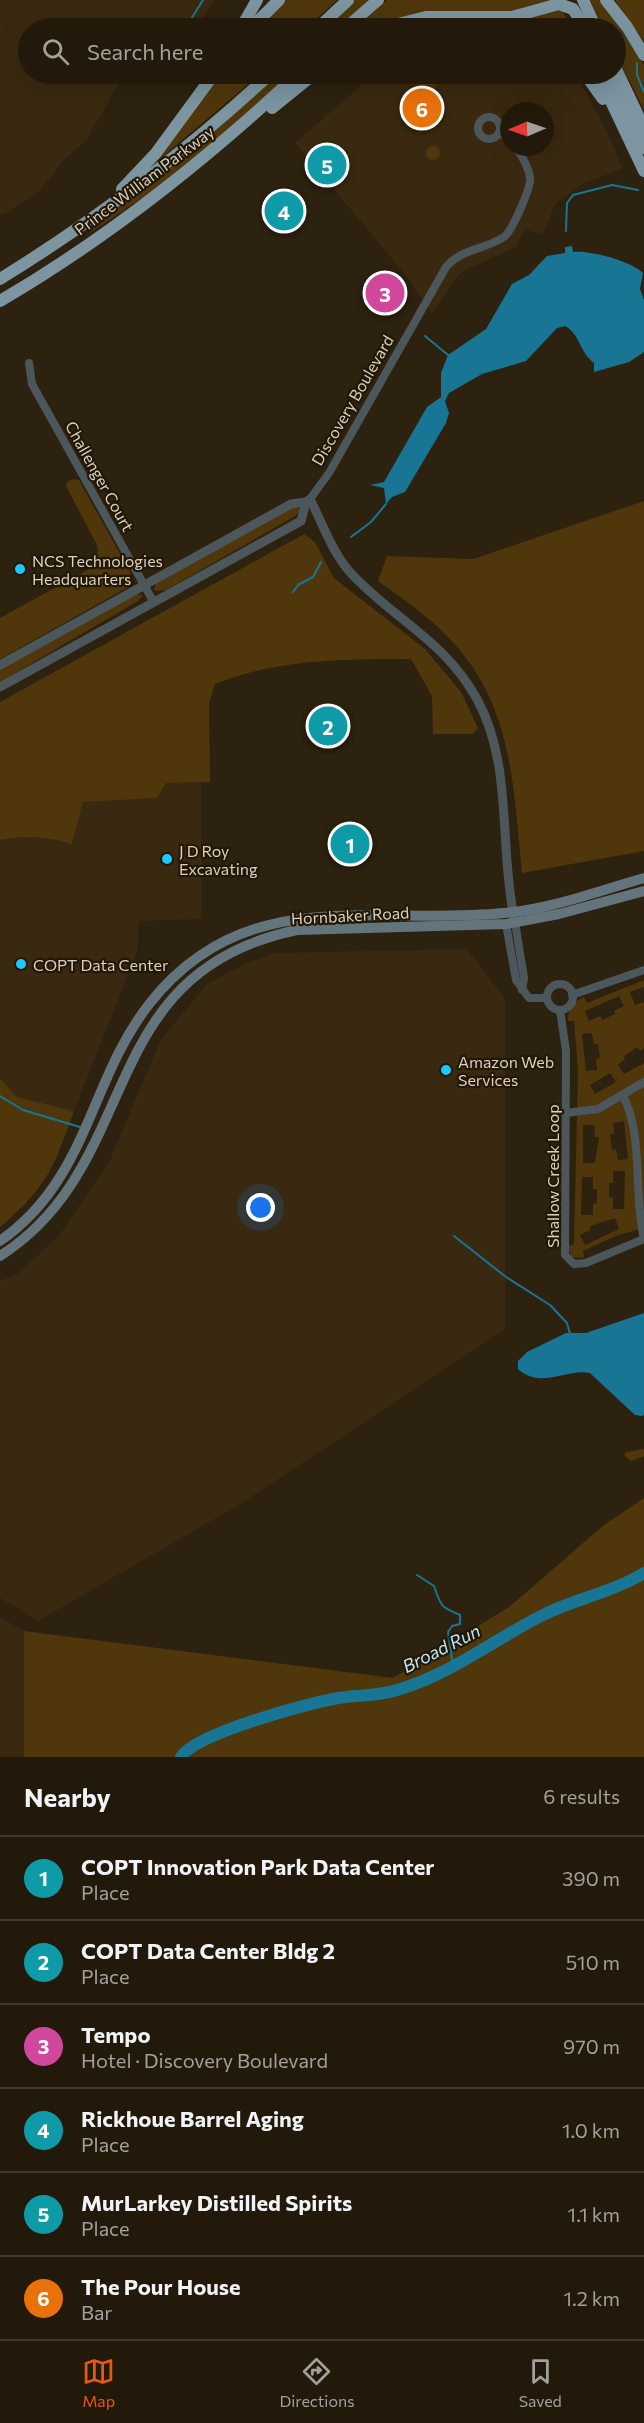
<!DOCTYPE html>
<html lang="en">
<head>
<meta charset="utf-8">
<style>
  :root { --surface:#22190b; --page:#2a2214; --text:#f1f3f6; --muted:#a2a09d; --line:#3f382c; --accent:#ea580c }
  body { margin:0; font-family:Commissioner,sans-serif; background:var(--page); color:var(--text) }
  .compass { position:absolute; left:500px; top:102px; width:54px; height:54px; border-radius:50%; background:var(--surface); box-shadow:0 6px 24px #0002; rotate:268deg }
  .you { position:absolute; left:261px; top:1208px; width:21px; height:21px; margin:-15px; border:4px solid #fff; border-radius:50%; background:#1a73e8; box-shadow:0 0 0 9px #1a73e833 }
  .badge { display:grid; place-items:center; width:39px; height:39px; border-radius:50%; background:var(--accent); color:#fff; font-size:20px; font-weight:700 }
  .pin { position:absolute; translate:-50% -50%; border:3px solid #fff; box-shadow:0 2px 6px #0006 }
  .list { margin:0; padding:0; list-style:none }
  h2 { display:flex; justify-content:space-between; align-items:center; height:78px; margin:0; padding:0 24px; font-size:26px }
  h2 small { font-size:20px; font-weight:400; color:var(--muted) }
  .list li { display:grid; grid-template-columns:39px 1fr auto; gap:18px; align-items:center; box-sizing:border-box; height:84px; padding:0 24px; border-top:2px solid var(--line) }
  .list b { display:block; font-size:22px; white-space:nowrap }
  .list p { margin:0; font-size:20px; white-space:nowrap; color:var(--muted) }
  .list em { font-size:20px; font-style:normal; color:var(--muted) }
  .icon { flex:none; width:33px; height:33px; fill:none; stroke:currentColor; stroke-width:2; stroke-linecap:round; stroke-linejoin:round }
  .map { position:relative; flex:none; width:644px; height:1757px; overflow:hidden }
  .search { position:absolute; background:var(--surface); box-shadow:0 6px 24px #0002; left:18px; right:18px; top:18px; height:66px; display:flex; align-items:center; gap:15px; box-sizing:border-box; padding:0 21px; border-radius:33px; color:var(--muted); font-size:22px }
  .sheet { height:582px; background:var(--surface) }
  nav { display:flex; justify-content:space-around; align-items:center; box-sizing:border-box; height:84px; border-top:2px solid var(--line); background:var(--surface); font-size:16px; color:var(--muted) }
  nav a { display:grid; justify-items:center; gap:3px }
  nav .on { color:var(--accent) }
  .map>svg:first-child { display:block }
</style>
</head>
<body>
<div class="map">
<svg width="644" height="1757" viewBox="0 0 644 1757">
  <rect width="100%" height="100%" fill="#2d210f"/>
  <g fill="#392910" fill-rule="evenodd">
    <path d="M0,0H215L195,28H28V74H146L133,79L124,74L87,139L60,164L40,191L3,215L0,214Z"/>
    <path d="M369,74H576L612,142L622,169L584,183L555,204L543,235L525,229L516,247L464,271L456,278L432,314L408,278L295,143L371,77ZM509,111H545V147H509Z"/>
    <path d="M201,782L202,919L138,921V949L74,1111L17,1097L0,1078V840L22,836L49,837L72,844L83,802L157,798L166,783Z"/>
    <path d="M467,949L505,999V1329L242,1503L38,1621L0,1598V1281L16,1275L58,1237L110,1160L160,1041L207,984L245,964L276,953Z"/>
    <path d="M0,1617L24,1631V1757H0Z"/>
  </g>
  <g fill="#4f370b" fill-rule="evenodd">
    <path d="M283,0H337L307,28H255Z"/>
    <path d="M353,0H369L339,28H323Z"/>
    <path d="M387,0H552L526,10L357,28Z"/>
    <path d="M590,0H601L644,65V110L616,54V28H604Z"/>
    <path d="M615,0H644V42Z"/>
    <path d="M562,10L571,28H528L512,22Z"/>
    <path d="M220,74H260L155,163L154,161Z"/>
    <path d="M275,74H290L226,132L152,191L90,233V228L95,223Z"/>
    <path d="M416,74L438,81L434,91L412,83Z"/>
    <circle cx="433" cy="153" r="7"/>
    <path d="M74,479L79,480L130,572L132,585L0,659V618L91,568L98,551L97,545L66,486L68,481Z"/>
    <path d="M644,501V851L522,873C513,784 513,702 446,635C426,614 401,598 378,581L387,556L473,559Z"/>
    <path d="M291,507L301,509L297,515L166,590L155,591L154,589L156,583Z"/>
    <path d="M304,534L315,542L334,578L425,649L461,692L478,728L473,734H433L432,696L411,659C345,659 277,659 215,684L209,703L210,782L166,783L157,798L83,802L72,844C46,836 26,835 0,840V702Z"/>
    <path d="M136,594L143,595L138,601L0,682V669Z"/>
    <path d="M644,980V987L630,992L635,1005L644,1002V1048L640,1051L637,1047L624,1056L625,1059L618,1065L624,1074L644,1063V1228L618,1235L583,1251L584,1258L572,1257L568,1246L574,1245L578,1070L574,1021H568C567,1011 575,1001 584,997L587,1003ZM619,996L624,1006L614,1011L615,1014L602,1020L600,1016L589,1021L585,1011ZM592,1033L594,1044H598L600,1058L596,1059L597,1070L586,1071L582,1034ZM610,1073L616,1082L595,1094L590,1085ZM624,1121L628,1159L618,1160L616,1149L612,1150L610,1134H614L613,1123ZM583,1125H594L595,1137H599L595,1163H583ZM613,1171H625L624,1209H613V1198L609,1197V1183H613ZM582,1177H593V1189H597V1203L593,1204V1215H581ZM615,1218L619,1229L585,1245L580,1235L590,1230V1226Z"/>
    <path d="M0,1078L17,1097L74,1111C54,1167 47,1188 0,1227Z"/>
    <path d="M644,1449V1456L631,1461L624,1455L626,1452Z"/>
    <path d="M644,1498V1757H24V1631L393,1678L509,1607L604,1525Z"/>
  </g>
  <g fill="#187694">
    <path d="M572,246L573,252C590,250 631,261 643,273L640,289L644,300V352L629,362L594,372V363C580,353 580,334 565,326L557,328L526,361L482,374L449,393L445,401L449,413L446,423L405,492L392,497L386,504L384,488L370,485L384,482L427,407L441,397V373L448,355L486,329L512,284L529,275L547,256L565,253V247Z"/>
    <path d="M644,1313V1415L642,1416L635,1415L590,1373C566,1368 542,1390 518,1369V1361L527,1352L566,1333H586Z"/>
  </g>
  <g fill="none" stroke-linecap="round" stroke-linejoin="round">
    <g stroke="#187694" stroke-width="2">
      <path d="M188,24L203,0"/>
      <path d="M637,63V75L644,92"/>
      <path d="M566,231L567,203L573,195L612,185L638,190"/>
      <path d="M425,336L448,355"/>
      <path d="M351,537L371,522L386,504"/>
      <path d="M293,592L298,585L313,577L321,562"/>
      <path d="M0,1096L23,1110L80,1127"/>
      <path d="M454,1236L506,1277L550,1305L567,1323L570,1334"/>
      <path d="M417,1575L434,1586C441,1607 441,1607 460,1615V1624L452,1626L448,1632L453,1667"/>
    </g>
    <path stroke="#187694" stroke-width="12" d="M181,1757C196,1733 307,1704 338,1698C357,1695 378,1696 397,1690C450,1675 493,1640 543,1615C575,1599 613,1592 644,1573"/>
    <g stroke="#4c575c" stroke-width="8">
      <circle cx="489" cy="128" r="11"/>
      <path d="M500,133L509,140"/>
      <path d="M29,363L32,384L153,601"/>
      <path d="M310,499L329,473L446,267C461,249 486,249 504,237C512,231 532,186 530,177C528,166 522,156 516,147"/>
      <path d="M515,922L524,978L522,990"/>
      <path d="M506,924L516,980L529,998H547"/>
      <circle cx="560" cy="997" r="13"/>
      <path d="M572,995L644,970"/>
      <path d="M560,1010L566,1051L565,1255L574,1264L586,1263L644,1239"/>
      <path d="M623,1096C644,1135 633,1194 644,1239"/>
      <path d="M566,1113L598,1109L644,1082"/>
    </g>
    <g stroke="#4c575c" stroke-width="9">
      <path d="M0,665L291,504L306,502L310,499C322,523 332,551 349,571C391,618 444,639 477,699C513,765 499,846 514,917"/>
      <path d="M0,687L301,521L306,502"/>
    </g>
    <g stroke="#63747c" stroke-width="10">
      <path d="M0,1241C89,1179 89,1080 150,1003C246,882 373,926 504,913C551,909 598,891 644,878"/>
      <path d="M0,1256C146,1163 91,973 297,930L506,924L559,914L644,891"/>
    </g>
    <g stroke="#7c95a0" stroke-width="12">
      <path d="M583,0L596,28"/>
      <path d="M606,0L627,27L644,55"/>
      <path d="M493,21L517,28"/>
      <path d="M241,28L257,0"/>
      <path d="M251,28L279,0"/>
      <path d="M318,28L348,0"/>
      <path d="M346,28L378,0"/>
      <path d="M382,28L426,17H512L559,4L573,9L585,28"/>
      <path d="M616,69L644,128"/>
      <path d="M585,74L603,99"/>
      <path d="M598,74L644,171"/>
      <path d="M608,74L644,148"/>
      <path d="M272,108L314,74"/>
      <path d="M122,189L156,153L214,74"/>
      <path d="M0,279C97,219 187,151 270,74"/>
      <path d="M0,301C108,238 207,159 298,74"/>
    </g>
  </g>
  <g fill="#1cc9fc" stroke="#231806" stroke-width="2">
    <circle cx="20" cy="569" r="6"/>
    <circle cx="167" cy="859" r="6"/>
    <circle cx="21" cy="964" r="6"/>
    <circle cx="446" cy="1070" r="6"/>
  </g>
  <g text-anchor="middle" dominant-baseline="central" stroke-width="4.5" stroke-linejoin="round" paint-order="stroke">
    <g font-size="16" fill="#d8d0c5" stroke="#231806">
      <text transform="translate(144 180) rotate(-37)">Prince William Parkway</text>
      <text transform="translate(352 400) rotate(-60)">Discovery Boulevard</text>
      <text transform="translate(100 476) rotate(61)">Challenger Court</text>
      <text transform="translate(350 915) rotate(-3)">Hornbaker Road</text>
      <text transform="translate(552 1176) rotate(-90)">Shallow Creek Loop</text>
    </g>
    <g font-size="16" fill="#d8d0c5" stroke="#231806" text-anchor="start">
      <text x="32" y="560">NCS Technologies<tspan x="32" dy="18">Headquarters</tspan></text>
      <text x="179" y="850">J D Roy<tspan x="179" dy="18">Excavating</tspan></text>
      <text x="33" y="964">COPT Data Center</text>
      <text x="458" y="1061">Amazon Web<tspan x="458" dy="18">Services</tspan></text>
    </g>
    <g font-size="18" font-style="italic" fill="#bde6f8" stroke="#231806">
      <text transform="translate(441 1648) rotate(-27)">Broad Run</text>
    </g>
  </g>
</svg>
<svg class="compass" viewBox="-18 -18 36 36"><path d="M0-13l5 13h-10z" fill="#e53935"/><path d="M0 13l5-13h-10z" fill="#a2a09d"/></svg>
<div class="you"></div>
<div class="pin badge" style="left:350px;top:844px;background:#0f9aa8">1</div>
<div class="pin badge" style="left:328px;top:726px;background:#0f9aa8">2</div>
<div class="pin badge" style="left:385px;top:293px;background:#d1479c">3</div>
<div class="pin badge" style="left:284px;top:211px;background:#0f9aa8">4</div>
<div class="pin badge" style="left:327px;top:165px;background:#0f9aa8">5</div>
<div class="pin badge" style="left:422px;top:108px;background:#e8710a">6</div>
<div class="search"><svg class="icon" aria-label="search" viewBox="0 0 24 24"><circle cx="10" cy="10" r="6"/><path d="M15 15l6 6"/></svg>Search here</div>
</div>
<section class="sheet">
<h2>Nearby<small>6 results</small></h2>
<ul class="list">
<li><span class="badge" style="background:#0f9aa8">1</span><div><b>COPT Innovation Park Data Center</b><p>Place</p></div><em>390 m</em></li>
<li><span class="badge" style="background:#0f9aa8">2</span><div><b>COPT Data Center Bldg 2</b><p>Place</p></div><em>510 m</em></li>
<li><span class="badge" style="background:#d1479c">3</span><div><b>Tempo</b><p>Hotel · Discovery Boulevard</p></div><em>970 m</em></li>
<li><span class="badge" style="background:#0f9aa8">4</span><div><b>Rickhoue Barrel Aging</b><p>Place</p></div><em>1.0 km</em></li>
<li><span class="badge" style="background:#0f9aa8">5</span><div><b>MurLarkey Distilled Spirits</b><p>Place</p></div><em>1.1 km</em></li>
<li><span class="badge" style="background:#e8710a">6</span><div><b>The Pour House</b><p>Bar</p></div><em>1.2 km</em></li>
</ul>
</section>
<nav>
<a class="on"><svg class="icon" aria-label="map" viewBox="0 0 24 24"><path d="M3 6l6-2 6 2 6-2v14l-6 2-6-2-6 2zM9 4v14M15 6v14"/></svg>Map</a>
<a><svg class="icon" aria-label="directions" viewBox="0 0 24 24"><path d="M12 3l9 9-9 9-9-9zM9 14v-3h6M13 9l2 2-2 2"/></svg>Directions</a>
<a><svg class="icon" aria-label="saved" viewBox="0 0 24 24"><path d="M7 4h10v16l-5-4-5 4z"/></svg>Saved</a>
</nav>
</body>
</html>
